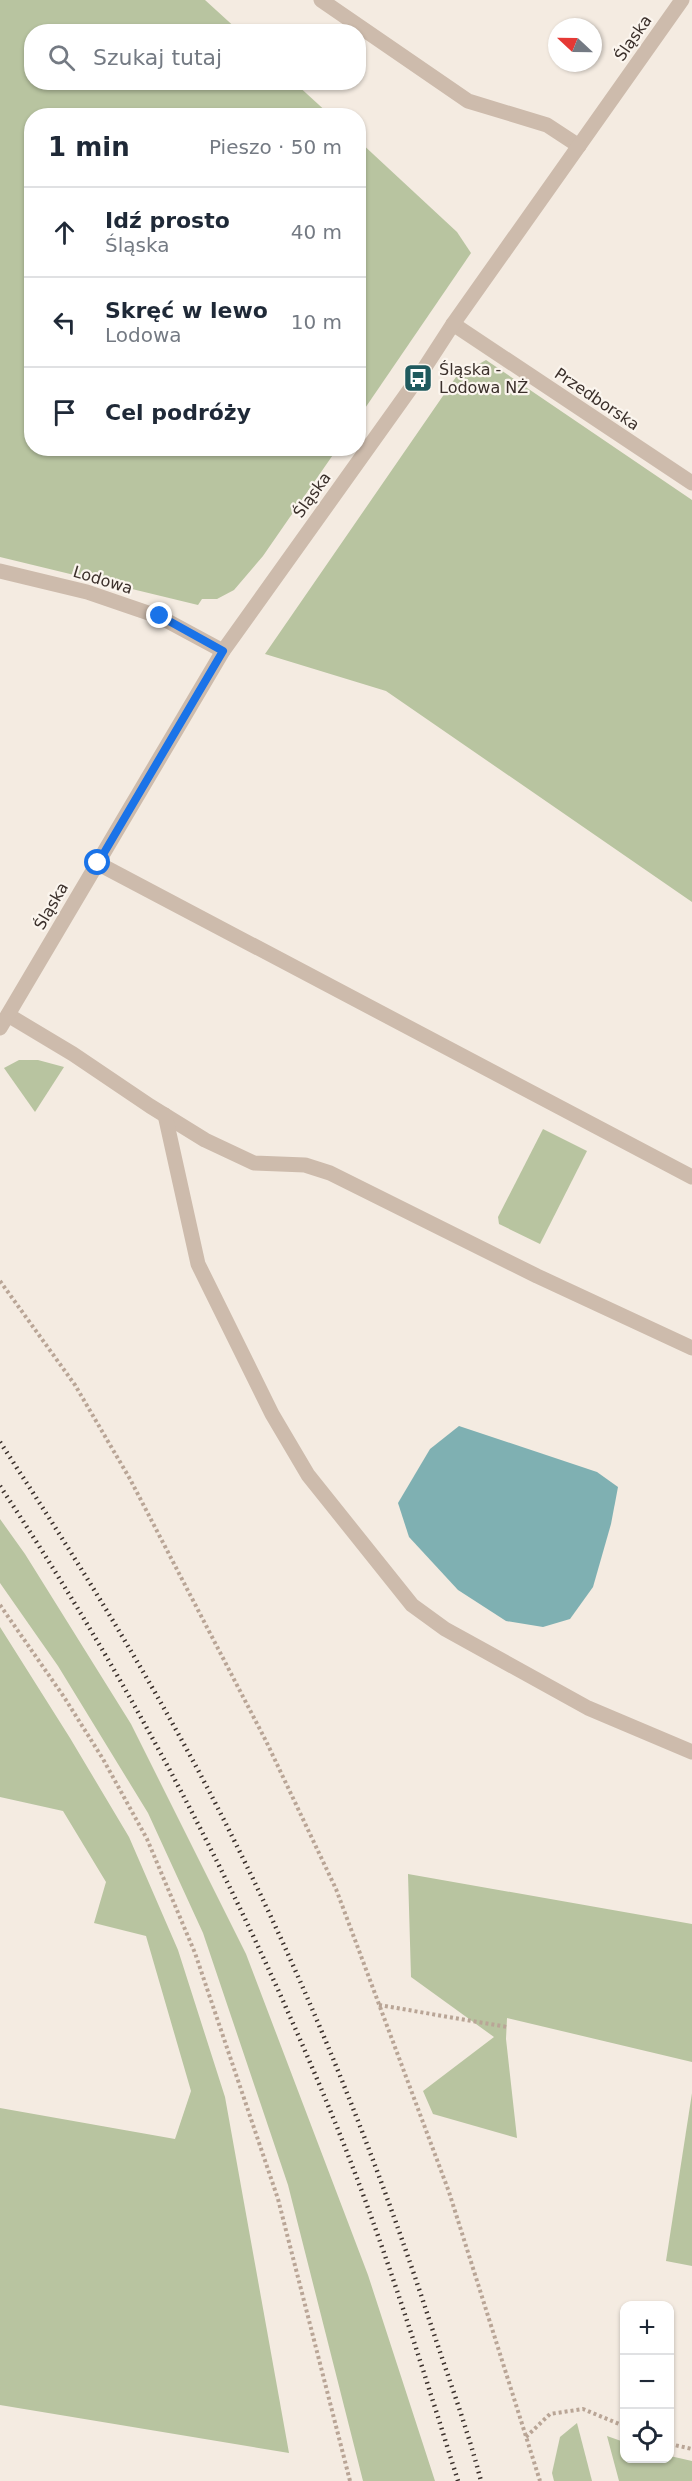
<!DOCTYPE html>
<html lang="pl">
<head>
<meta charset="utf-8">
<style>
  :root { --surface:#fff; --page:#f2f2f3; --text:#1f2937; --muted:#747a83; --line:#e0e1e3 }
  body { margin:0; font-family:"DejaVu Sans",sans-serif; background:var(--page); color:var(--text) }
  .controls { position:absolute; right:18px; bottom:18px; display:grid; overflow:hidden; border-radius:12px; box-shadow:0 2px 4px #0004 }
  .controls button { width:54px; height:54px; display:grid; place-items:center; padding:0; border:0; border-bottom:2px solid var(--line); background:var(--surface); color:var(--text); font:30px sans-serif }
  .compass { position:absolute; left:548px; top:18px; width:54px; height:54px; border-radius:50%; background:var(--surface); box-shadow:0 2px 4px #0004; rotate:292deg }
  .stop { position:absolute; width:18px; height:18px; margin:-14px; border:4px solid #1a73e8; border-radius:50%; background:#fff }
  .stop.end { background:#1a73e8; border-color:#fff; box-shadow:0 2px 6px #0008 }
  .list { margin:0; padding:0; list-style:none }
  h2 { display:flex; justify-content:space-between; align-items:center; height:78px; margin:0; padding:0 24px; font-size:26px }
  h2 small { font-size:20px; font-weight:400; color:var(--muted) }
  .list li { display:grid; grid-template-columns:39px 1fr auto; gap:18px; align-items:center; box-sizing:border-box; height:90px; padding:0 24px; border-top:2px solid var(--line) }
  .list b { display:block; font-size:22px; white-space:nowrap }
  .list p { margin:0; font-size:20px; white-space:nowrap; color:var(--muted) }
  .list em { font-size:20px; font-style:normal; color:var(--muted) }
  .icon { flex:none; width:33px; height:33px; fill:none; stroke:currentColor; stroke-width:2; stroke-linecap:round; stroke-linejoin:round }
  .map { position:relative; flex:none; width:692px; height:2481px; overflow:hidden }
  .search { position:absolute; background:var(--surface); box-shadow:0 2px 4px #0004; left:24px; top:24px; width:342px; height:66px; display:flex; align-items:center; gap:15px; box-sizing:border-box; padding:0 21px; border-radius:24px; color:var(--muted); font-size:22px }
  .panel { position:absolute; background:var(--surface); box-shadow:0 2px 4px #0004; left:24px; top:108px; width:342px; height:348px; border-radius:24px }
  .map>svg:first-child { display:block }
</style>
</head>
<body>
<div class="map">
<svg width="692" height="2481" viewBox="0 0 692 2481">
  <rect width="100%" height="100%" fill="#f4ebe1"/>
  <g fill="#b8c4a0">
    <path d="M0,0H205L239,31L32,32V82L295,83L330,115L32,116V448L337,449L263,556L234,590L217,599H202L198,605L0,557Z"/>
    <path d="M359,141L457,232L471,253L359,417Z"/>
    <path d="M486,360L692,500V902L386,691L265,654L456,377Z"/>
    <path d="M19,1060H38L64,1067L35,1112L4,1068Z"/>
    <path d="M543,1129L587,1151L540,1244L499,1224L498,1217Z"/>
    <path d="M0,1519L25,1554L131,1724L246,1954L368,2275L435,2481H363L288,2185L203,1933L148,1813L58,1666L0,1583Z"/>
    <path d="M0,1627L70,1738L129,1837L178,1950L225,2097L289,2453L0,2405V2108L175,2139L191,2091L146,1936L94,1923L106,1882L63,1811L0,1797Z"/>
    <path d="M408,1874L692,1924V2062L507,2018L506,2039L517,2138L433,2114L423,2091L494,2037L411,1977Z"/>
    <path d="M692,2093V2266L666,2261Z"/>
    <path d="M577,2423L592,2481H554L552,2473L560,2437Z"/>
    <path d="M607,2436L624,2442V2458H670V2456L692,2461V2481H619Z"/>
  </g>
  <path fill="#7fb0b2" d="M459,1426L597,1472L618,1487L611,1524L593,1587L570,1619L543,1627L506,1621L458,1590L409,1537L398,1503L430,1449Z"/>
  <g fill="none" stroke-linecap="round" stroke-linejoin="round">
    <g stroke="#b9a596" stroke-width="4" stroke-dasharray="3 3" stroke-linecap="butt">
      <path d="M0,1281L75,1385L130,1479L266,1741L336,1889L449,2192L540,2481"/>
      <path d="M0,1605L64,1697L103,1759L147,1839L195,1953L278,2199L350,2481"/>
      <path d="M379,2005L507,2027"/>
      <path d="M526,2437L550,2414L583,2409L624,2426"/>
      <path d="M670,2444L692,2449"/>
    </g>
    <g stroke="#cdbbac" stroke-width="15">
      <path d="M321,0L468,101L547,125L579,146"/>
      <path d="M453,324L692,483"/>
      <path d="M0,571L87,592L160,617L223,651"/>
      <path d="M97,863L692,1177"/>
      <path d="M8,1015L73,1054L150,1106L205,1140L254,1163L305,1165L330,1173L537,1276L692,1348"/>
      <path d="M0,1028L223,651L418,378L453,324L682,0"/>
      <path d="M165,1115L198,1264L272,1414L308,1475L412,1605L445,1629L588,1708L692,1752"/>
    </g>
    <g stroke="#3b302b" stroke-width="4.5" stroke-dasharray="1.5 4.5" stroke-linecap="butt">
      <path d="M0,1442C74,1555 145,1669 208,1789C297,1960 370,2139 430,2322C447,2374 467,2427 481,2481"/>
      <path d="M0,1486C131,1683 240,1892 330,2110C380,2231 419,2356 458,2481"/>
    </g>
  </g>
  <g fill="none" stroke-linecap="round" stroke-linejoin="round">
    <path stroke="#1a73e8" stroke-width="8" d="M98,863L223,651L160,616"/>
  </g>
  <defs>
    <g id="bus-square" transform="scale(1.5)"><rect x="-9" y="-9" width="18" height="18" rx="4" fill="#1f5a5e" stroke="#fbf5ee"/><path d="M-5-6H5V4H4V6H2V4H-2V6H-4V4H-5ZM-3.5-4V0h7V-4ZM-3.5 1.2v1.5H-2V1.2ZM2 1.2v1.5H3.5V1.2Z" fill="#fff"/></g>
  </defs>
  <g fill-rule="evenodd">
    <use href="#bus-square" x="418" y="378"/>
  </g>
  <g text-anchor="middle" dominant-baseline="central" stroke-width="4.5" stroke-linejoin="round" paint-order="stroke">
    <g font-size="16" fill="#3b302b" stroke="#fbf5ee">
      <text transform="translate(633 38) rotate(-55)">Śląska</text>
      <text transform="translate(597 399) rotate(34)">Przedborska</text>
      <text transform="translate(312 495) rotate(-54)">Śląska</text>
      <text transform="translate(103 580) rotate(17)">Lodowa</text>
      <text transform="translate(51 906) rotate(-60)">Śląska</text>
    </g>
    <g font-size="16" fill="#3b302b" stroke="#fbf5ee" text-anchor="start">
      <text x="439" y="369">Śląska -<tspan x="439" dy="18">Lodowa NŻ</tspan></text>
    </g>
  </g>
</svg>
<div class="controls">
<button>+</button>
<button>−</button>
<button><svg class="icon" aria-label="locate" viewBox="0 0 24 24"><circle cx="12" cy="12" r="6"/><path d="M12 2v4M12 18v4M2 12h4M18 12h4"/></svg></button>
</div>
<svg class="compass" viewBox="-18 -18 36 36"><path d="M0-13l5 13h-10z" fill="#e53935"/><path d="M0 13l5-13h-10z" fill="#747a83"/></svg>
<div class="stop" style="left:98px;top:863px"></div>
<div class="stop end" style="left:160px;top:616px"></div>
<div class="search"><svg class="icon" aria-label="search" viewBox="0 0 24 24"><circle cx="10" cy="10" r="6"/><path d="M15 15l6 6"/></svg>Szukaj tutaj</div>
<section class="panel">
<h2>1 min<small>Pieszo · 50 m</small></h2>
<ul class="list">
<li><svg class="icon" aria-label="ahead" viewBox="0 0 24 24"><path d="M12 20V5M6 11l6-6 6 6"/></svg><div><b>Idź prosto</b><p>Śląska</p></div><em>40 m</em></li>
<li><svg class="icon" aria-label="left" viewBox="0 0 24 24"><path d="M17 20v-9H6M10 6l-5 5 5 5"/></svg><div><b>Skręć w lewo</b><p>Lodowa</p></div><em>10 m</em></li>
<li><svg class="icon" aria-label="arrive" viewBox="0 0 24 24"><path d="M6 21V4h12l-3 4 3 4H6"/></svg><div><b>Cel podróży</b></div></li>
</ul>
</section>
</div>
</body>
</html>
